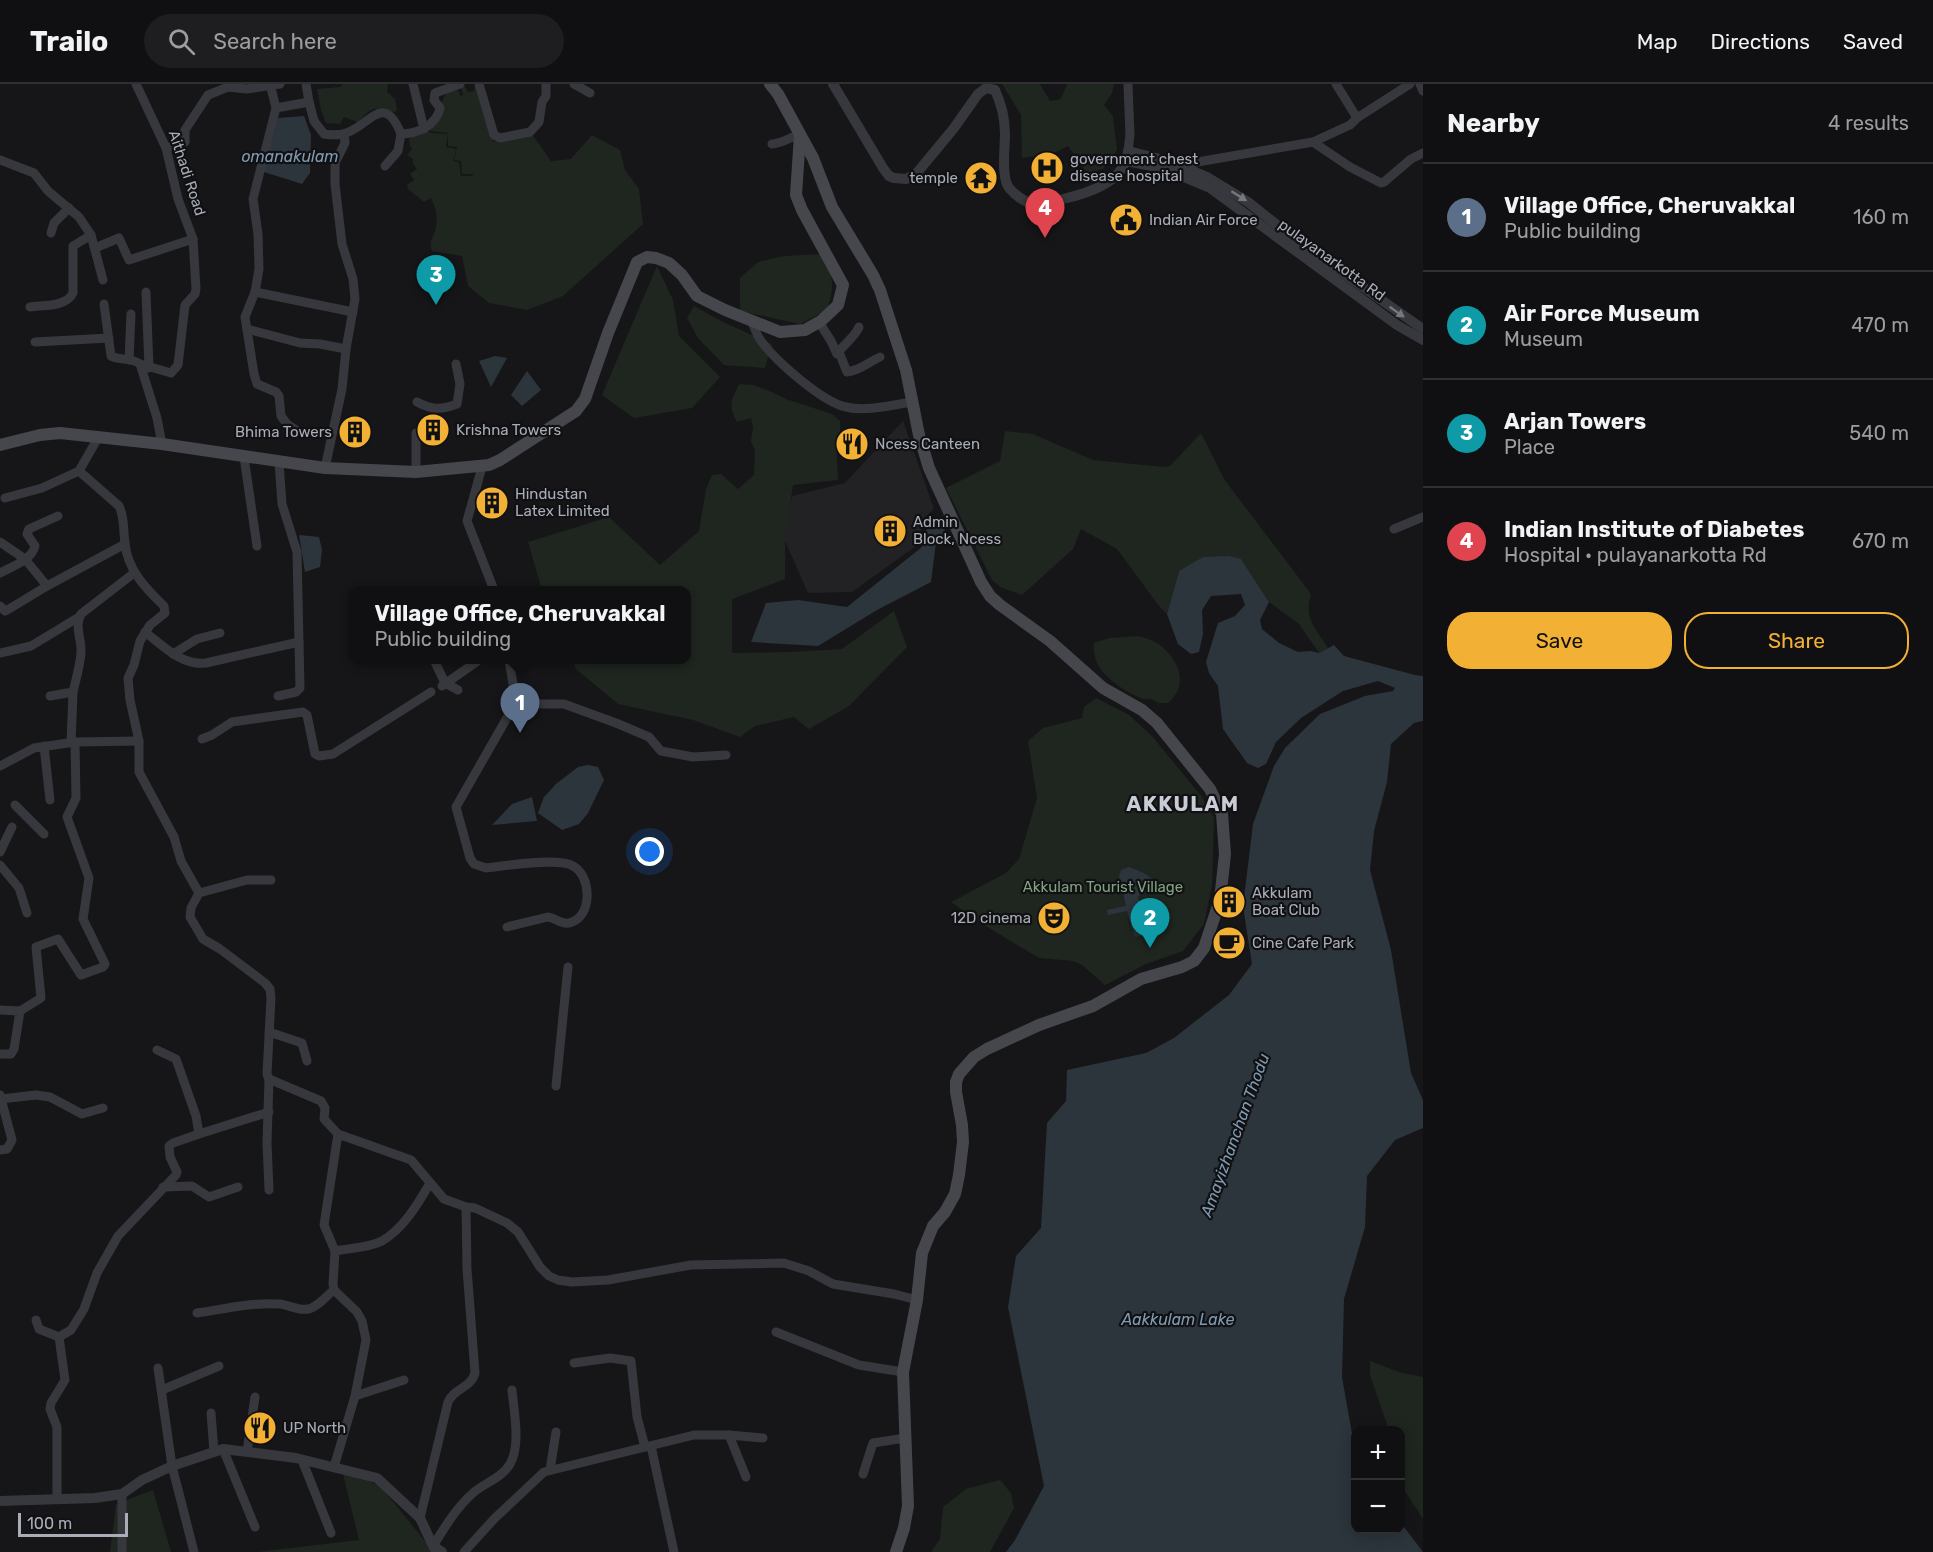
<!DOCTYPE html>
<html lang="en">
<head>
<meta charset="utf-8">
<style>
  :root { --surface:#101012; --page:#1e1e20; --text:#f1f3f6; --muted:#9c9d9f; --line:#303032; --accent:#f2b134 }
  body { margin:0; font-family:Rubik,sans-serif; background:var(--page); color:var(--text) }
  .controls { position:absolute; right:18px; bottom:18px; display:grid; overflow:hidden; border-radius:12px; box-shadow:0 3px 15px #0003 }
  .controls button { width:54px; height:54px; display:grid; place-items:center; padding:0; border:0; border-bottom:2px solid var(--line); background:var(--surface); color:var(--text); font:30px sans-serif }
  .scale { position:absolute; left:18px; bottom:15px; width:110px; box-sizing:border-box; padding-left:6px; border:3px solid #a8adb8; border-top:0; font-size:16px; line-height:21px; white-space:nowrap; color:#a8adb8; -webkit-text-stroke:4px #111113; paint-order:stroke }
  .you { position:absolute; left:650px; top:768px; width:21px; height:21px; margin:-15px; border:4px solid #fff; border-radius:50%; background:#1a73e8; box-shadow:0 0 0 9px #1a73e833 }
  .badge { display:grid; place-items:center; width:39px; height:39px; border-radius:50%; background:var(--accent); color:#fff; font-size:20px; font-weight:700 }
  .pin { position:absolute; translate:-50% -50px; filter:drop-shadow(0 2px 3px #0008) }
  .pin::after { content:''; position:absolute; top:32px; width:21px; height:18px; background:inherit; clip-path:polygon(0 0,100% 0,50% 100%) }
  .popup { position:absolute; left:349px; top:502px; width:342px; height:78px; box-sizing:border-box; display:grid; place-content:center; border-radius:12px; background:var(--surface); filter:drop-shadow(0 2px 4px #0005); font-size:20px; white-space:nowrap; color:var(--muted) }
  .popup b { font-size:22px; color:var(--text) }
  .popup::after { content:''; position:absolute; left:50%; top:100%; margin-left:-12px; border:12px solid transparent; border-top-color:var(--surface) }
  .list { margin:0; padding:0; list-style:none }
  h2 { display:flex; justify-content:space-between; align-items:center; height:78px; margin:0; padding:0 24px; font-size:26px }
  h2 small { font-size:20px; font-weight:400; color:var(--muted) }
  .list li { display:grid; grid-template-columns:39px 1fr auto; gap:18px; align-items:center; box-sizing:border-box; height:108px; padding:0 24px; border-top:2px solid var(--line) }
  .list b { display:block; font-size:22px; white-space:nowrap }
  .list p { margin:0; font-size:20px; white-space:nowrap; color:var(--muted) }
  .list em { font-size:20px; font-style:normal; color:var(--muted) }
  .actions { display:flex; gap:12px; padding:18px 24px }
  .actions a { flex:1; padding:14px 0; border:2px solid var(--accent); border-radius:24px; text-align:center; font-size:21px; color:var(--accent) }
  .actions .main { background:var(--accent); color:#111 }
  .icon { flex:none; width:33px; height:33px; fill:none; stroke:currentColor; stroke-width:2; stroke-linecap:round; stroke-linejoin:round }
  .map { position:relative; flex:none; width:1423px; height:1468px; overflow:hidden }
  header { display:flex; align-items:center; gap:36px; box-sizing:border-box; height:84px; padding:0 30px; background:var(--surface); border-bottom:2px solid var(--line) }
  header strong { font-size:28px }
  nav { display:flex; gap:33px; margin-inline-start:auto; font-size:21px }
  .search { width:420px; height:54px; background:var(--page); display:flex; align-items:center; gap:15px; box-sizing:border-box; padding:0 21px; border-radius:33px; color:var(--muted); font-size:22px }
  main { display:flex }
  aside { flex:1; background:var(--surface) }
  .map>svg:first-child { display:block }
</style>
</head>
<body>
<header>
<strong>Trailo</strong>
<div class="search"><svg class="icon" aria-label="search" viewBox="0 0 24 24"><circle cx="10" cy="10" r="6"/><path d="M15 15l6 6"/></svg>Search here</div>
<nav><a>Map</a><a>Directions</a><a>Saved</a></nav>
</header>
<main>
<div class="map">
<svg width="1423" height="1468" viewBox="0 0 1423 1468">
  <rect width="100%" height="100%" fill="#161618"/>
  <path fill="#222225" d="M903,337L934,425L925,433L916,462L852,508L808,509L783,452L792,412L845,399Z"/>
  <g fill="#1e261f">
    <path d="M343,0H388L387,8L395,15L397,26L395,28C373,23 374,21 358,38L344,33L340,40L326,39L321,26L317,5L340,3Z"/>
    <path d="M477,0L493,56L492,58L532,50L551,77L571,75L592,51L620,66L625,86L639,105L643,140L563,212L527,226L489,219L468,202L462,172L432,167C428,157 434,153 436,143C438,133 436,124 431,114L424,118L408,105L407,101L414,96L410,90L417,85L413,80V75L407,71L412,65L410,62L409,55L424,45L431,49L448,50L446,63L456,65L453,77L459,78L461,92H470L475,90H462L461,77L454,76L457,63L448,62V49L430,47L426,44L440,21L447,7L458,6L461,13L463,10L460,2L464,1L468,8L474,7L475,1Z"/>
    <path d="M1002,0H1040L1050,17L1061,15L1067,0H1114L1112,9L1104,21L1113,32L1117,66L1103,85L1087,89L1068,62L1052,70L1022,74L1021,31Z"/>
    <path d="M824,170C833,192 835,202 827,226L800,240L740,227V194L758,178L784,172Z"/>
    <path d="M657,182L673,216L679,252L720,293L692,324L634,334L602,311Z"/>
    <path d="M694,222L721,237L772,260L765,284L724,281L698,254L687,234Z"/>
    <path d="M739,300L753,301L772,308L786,315L832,330L840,337V347L836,354L838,396L793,401L785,455V495L732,515V569L790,568L842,565L894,527L907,563L849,622L809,645L794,633L755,642L740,653L693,636L618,620L576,585L572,576H686V506H542L528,458L609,433L660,481L699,447L706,405L712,391L721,390L738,405L754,391L755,367L751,357L753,344L751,334L737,338C728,321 731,317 739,300Z"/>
    <path d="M1005,347L1033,350L1093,376L1164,383L1170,382L1201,349L1224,395L1311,510C1304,536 1315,543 1328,564L1319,569L1299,540L1269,518L1241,475L1179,487L1167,530L1159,522L1117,465L1081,445L1073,465L1022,511L1002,504L992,496L946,404L1000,377Z"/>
    <path d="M1139,552C1145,554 1152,556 1157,559C1179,574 1190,601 1168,619H1158L1152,615C1138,618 1111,598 1102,587C1096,579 1093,569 1094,559L1109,554Z"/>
    <path d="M1096,614L1129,631L1152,652L1202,713L1214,734L1212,801L1204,840L1183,867L1146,880L1105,901L1082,881L1073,877L1039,874L984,841L951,818L1006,789L1019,775L1037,714L1028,657L1043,644L1082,634L1084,623Z"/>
    <path d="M1370,1277L1402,1289L1423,1293V1435L1401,1401L1400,1346H1389L1370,1291Z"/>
    <path d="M343,1390L360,1392L381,1403L434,1468H257L359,1456Z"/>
    <path d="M1000,1396L1011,1409L1014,1424L990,1468H931L940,1455L943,1423L966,1405Z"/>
    <path d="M153,1406L171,1468H110L116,1420Z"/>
  </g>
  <g fill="#2c353c">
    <path d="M304,32L311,51L310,89L302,100L264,88L278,34Z"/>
    <path d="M495,272L507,274L491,303L479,277Z"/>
    <path d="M527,287L541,306L522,322L511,311Z"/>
    <path d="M930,433L941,436L947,453L936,458L931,498L877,526L818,562L751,558L766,519L798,516L847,523L922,463Z"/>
    <path d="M299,451L319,453L322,466L320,483L305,488Z"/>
    <path d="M1229,472L1241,475L1269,518L1260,536L1262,545L1279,559L1298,568L1311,567L1319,569L1334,561L1344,572L1415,591L1423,592V637L1414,639L1391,660L1387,698L1374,747L1370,786L1391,866L1411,989L1423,1016V1044L1395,1056L1367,1092L1365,1143L1344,1215L1342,1293L1353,1355L1355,1361L1356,1446H1400L1401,1439L1423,1468H1006L1015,1456L1044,1402L1008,1223L1016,1172L1041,1144L1047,1039L1066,1017L1067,986L1146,969L1174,954L1229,911L1252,880L1243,822L1253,740L1274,682L1285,664L1320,630L1365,612L1393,607L1395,604L1378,597L1343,607L1301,634L1276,658L1266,680L1258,684L1247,679L1223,645L1218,602L1209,589L1206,578L1218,539L1235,532L1245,521L1241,510L1211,512L1202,526L1203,550L1199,568L1191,570L1178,560L1167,530L1179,487L1203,473Z"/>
    <path d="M588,681L598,683L604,696L588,729L579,740L562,746L538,729L544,713L556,700L578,683Z"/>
    <path d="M532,713L537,737L492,741L512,720Z"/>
    <path d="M1129,783C1141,788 1154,791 1157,805L1154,809H1141L1138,813L1147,850L1135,853L1127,827L1108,831L1107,826L1126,822L1119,792L1121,786Z"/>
  </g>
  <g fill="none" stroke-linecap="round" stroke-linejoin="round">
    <g stroke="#37383d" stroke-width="9">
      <path d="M136,0L166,64L178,115L193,155L196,205L195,210L185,221L178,281L171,289L140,280L157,334L162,360"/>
      <path d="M270,0L276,24L253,115L258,150L259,185L255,208L245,233L254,290L257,300L276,308L279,312L281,332L287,340L299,348"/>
      <path d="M306,0L309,18"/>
      <path d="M413,0L424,45"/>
      <path d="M479,0L494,51L500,54L530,48L539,38L542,18L546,12V0"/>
      <path d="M574,0L590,9"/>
      <path d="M1336,0L1357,34"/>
      <path d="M1420,0L1423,7"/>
      <path d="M276,24L309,18L314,37L324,50C330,51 337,51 343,50C368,45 383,5 401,50C417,50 437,41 440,24L434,16L435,9L460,0"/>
      <path d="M1313,58L1350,83L1381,99L1384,98L1411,75L1423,69"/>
      <path d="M772,60C783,59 789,54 800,50"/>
      <path d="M166,64L185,58V46L208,11L228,3L247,5L280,0"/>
      <path d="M1128,67L1130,51L1128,0"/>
      <path d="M0,76L34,89L48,107L79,133L91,151L103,196"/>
      <path d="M1180,81L1313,58L1350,41L1357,34L1410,0"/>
      <path d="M385,82L398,67L401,50"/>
      <path d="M51,149L54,139L69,124"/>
      <path d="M95,164L119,154L129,176L193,155"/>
      <path d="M146,208L149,284"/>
      <path d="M255,208L353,228"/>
      <path d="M104,220L111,272C120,277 131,273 140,280"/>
      <path d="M30,223C44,221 66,223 73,209V162L91,151"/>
      <path d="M751,236C754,242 756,249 759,254C773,275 822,318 846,323C867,328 891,321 912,318"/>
      <path d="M819,238L831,257L837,270C844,260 855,253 859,243"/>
      <path d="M247,245L300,259L320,260L346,265"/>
      <path d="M35,258L109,254"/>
      <path d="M839,268L847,288C861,286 867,279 880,273"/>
      <path d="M129,276L131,230"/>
      <path d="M417,318C432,326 441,326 457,320L460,300L456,280"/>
      <path d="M416,349V388"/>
      <path d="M99,352L79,387L119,422C125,434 123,446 125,459C127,485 146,505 164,522L165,529L150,541L140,557L134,581L128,594L130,616L139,657V688L174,753L181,777L199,809L191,824L190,833L203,855L220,865L265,899L270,905L271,914L267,990L269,995L321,1017L325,1024L324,1035L338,1050L411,1076L444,1115L466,1123L475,1124L507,1139L518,1148L540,1183L549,1192L558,1196L572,1198L608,1196L691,1181L784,1179L809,1187L833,1200L894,1210L917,1216"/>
      <path d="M244,373L257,462"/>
      <path d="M482,383L467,437L494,506"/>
      <path d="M325,384L342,305L346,265L355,215L353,195L342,160L335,100V79L345,59L344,50"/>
      <path d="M5,414L42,404L79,387"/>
      <path d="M1394,445L1423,433"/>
      <path d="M0,458L25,475L47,502"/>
      <path d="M0,489C11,483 32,476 35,462L27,450L29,445L58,432"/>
      <path d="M0,522L5,527L9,525L47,502L125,460"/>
      <path d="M145,548C163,562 182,582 206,579L299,558"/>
      <path d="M0,569L31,562L79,533"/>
      <path d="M173,570L197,555L220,549"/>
      <path d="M434,576L445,599L458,606"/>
      <path d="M509,576L516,618L532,620H564L616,639L649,653L661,667L693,673L726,671"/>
      <path d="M442,602L479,576"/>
      <path d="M50,612L73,608C76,595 80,582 81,569C82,555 74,543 81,530L134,489"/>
      <path d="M278,612L296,608L300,604L297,468L282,420L279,378"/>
      <path d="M202,655L212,651L232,638L303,628L307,631L315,670L319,672L333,670L431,608"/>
      <path d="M71,659L73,608"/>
      <path d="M44,662L50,716"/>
      <path d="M0,682L34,664L75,658L139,657"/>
      <path d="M15,721L44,750"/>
      <path d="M0,768L12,743"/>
      <path d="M0,781L19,804L27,829"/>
      <path d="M199,809L247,796H271"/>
      <path d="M507,843L548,833C556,834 561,841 569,839C593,834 592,792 573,782C559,773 504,782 486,784L474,780L470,774L456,723L516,618"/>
      <path d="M0,926L20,927L14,965L11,970H0"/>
      <path d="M20,927L41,914L36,863L58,855L81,891L103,883L105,880L83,835L89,794L67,733L76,714L75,658"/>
      <path d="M269,948L302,959L307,977"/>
      <path d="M556,1002L568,883"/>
      <path d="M0,1011L12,1056L7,1065L0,1066"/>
      <path d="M1,1015L36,1011L50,1013L82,1030L103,1024"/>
      <path d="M199,1050L269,1028"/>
      <path d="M163,1103L192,1102L209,1113L238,1103"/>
      <path d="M269,1106L267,1059L269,995"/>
      <path d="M335,1167L324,1141L338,1050"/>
      <path d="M197,1229C224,1225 253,1218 280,1220C289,1221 299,1227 308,1225C318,1223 326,1212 334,1206"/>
      <path d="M36,1236L39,1245L59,1253"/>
      <path d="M776,1248L859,1281L903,1288"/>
      <path d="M574,1279L610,1274L631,1277L637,1333L645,1363"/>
      <path d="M158,1284L172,1382L194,1468"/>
      <path d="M162,1306L219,1282"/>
      <path d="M355,1312L404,1296"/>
      <path d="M211,1329L214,1368"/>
      <path d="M729,1351L746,1393"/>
      <path d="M651,1362L674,1468"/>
      <path d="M223,1365L255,1443"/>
      <path d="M247,1368L255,1313"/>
      <path d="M302,1376L331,1449"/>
      <path d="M334,1383L355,1312L366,1256L362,1237L357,1228L334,1206L333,1200L335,1167C350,1164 369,1164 382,1157C403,1145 418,1120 430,1099"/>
      <path d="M550,1386L556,1348"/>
      <path d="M863,1390L873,1359L905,1354"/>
      <path d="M122,1410V1468"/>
      <path d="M57,1414V1343L50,1325L51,1319L65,1296L59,1253L71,1246L84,1225L97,1189L118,1152L176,1091L177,1088L170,1073L169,1062L173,1059L199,1050L196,1032L176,975L157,966"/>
      <path d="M420,1434L448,1318C454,1304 471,1304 475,1289L467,1185L466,1123"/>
      <path d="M435,1466L433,1462C445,1443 456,1424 473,1409C484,1399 502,1394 510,1380C521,1361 514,1328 512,1306"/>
      <path d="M464,1468L494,1435L544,1388L694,1351H729L763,1354"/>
    </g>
    <g stroke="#37383d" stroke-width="10">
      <path d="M833,0L883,84L889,92L894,94L906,95L916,90L954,44L978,10L986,4L995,6C1001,19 1005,35 1005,50C1005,64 1001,93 1009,104C1017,113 1028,121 1041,121C1048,121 1056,117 1063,115C1089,109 1125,98 1128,67L1172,78L1207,93L1248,118L1301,160L1423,245"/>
      <path d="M1127,77L1162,84L1210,104L1397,241L1423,256"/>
      <path d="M0,1417L95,1414L122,1410L142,1396L172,1382L223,1365L296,1374L377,1394L420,1434L433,1462L442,1468"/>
    </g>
    <g stroke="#45474d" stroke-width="12">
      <path d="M770,0L778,10L813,74L832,123L873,191L880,206L906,286L919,351L929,384L981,498L990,512L1000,521L1050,557L1103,604L1142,626L1157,639L1210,705L1222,730L1225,770L1220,816L1204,864L1194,877L1182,883L1141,895L1093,922L1039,941L987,965L974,973L959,990L956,998V1008L962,1041L963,1058L959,1091L955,1110L945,1128L933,1142L922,1169L917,1216L903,1288L908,1422L904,1444L896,1468"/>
      <path d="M0,361L40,351L60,349L162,360L325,384L416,388L489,381L500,376L576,327L585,315L608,249L637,178L647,173L656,174L669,179L682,191L697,212L725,226L780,248L805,246L821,237L838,221L843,201L802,126L796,111L800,51"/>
    </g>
  </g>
  <defs><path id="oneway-solid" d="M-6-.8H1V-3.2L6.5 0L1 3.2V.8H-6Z" transform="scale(1.5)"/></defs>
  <g fill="#757881">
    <use href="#oneway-solid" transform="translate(1239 112) rotate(32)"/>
    <use href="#oneway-solid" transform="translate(1397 228) rotate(35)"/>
  </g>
  <defs>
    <g id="hospital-disc" transform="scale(1.725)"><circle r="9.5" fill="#f2b134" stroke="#111113"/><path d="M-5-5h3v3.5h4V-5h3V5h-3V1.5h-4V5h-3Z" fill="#111"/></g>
    <g id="temple-disc" transform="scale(1.725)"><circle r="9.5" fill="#f2b134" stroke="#111113"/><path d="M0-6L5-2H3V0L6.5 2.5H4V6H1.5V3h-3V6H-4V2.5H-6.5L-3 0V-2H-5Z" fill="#111"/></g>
    <g id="civic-disc" transform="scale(1.725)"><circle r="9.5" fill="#f2b134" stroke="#111113"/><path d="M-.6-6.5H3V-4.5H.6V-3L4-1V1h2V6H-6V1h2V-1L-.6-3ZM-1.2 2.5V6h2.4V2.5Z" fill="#111"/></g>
    <g id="building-disc" transform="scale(1.725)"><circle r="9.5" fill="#f2b134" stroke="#111113"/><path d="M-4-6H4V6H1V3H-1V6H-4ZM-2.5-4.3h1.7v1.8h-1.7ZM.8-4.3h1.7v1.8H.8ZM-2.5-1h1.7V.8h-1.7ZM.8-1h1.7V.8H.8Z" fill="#111"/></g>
    <g id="restaurant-disc" transform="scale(1.725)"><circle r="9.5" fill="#f2b134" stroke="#111113"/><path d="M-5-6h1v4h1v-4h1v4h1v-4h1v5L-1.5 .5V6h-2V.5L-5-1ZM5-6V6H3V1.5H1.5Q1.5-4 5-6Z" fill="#111"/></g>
    <g id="theatre-disc" transform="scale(1.725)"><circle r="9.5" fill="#f2b134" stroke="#111113"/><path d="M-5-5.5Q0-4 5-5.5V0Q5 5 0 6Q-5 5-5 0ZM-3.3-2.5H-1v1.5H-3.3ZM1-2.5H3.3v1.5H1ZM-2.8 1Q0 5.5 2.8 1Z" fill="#111"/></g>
    <g id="cafe-disc" transform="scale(1.725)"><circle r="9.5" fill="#f2b134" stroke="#111113"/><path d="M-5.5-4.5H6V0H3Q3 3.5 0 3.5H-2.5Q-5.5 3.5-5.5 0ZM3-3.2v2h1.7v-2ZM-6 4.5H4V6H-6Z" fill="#111"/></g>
  </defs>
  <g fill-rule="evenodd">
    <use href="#hospital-disc" x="1047" y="84"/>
    <use href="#temple-disc" x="981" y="94"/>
    <use href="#civic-disc" x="1126" y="136"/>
    <use href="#building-disc" x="433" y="346"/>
    <use href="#building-disc" x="355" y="348"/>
    <use href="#restaurant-disc" x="852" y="360"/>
    <use href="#building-disc" x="492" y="419"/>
    <use href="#building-disc" x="890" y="447"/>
    <use href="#building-disc" x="1229" y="818"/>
    <use href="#theatre-disc" x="1054" y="834"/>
    <use href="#cafe-disc" x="1229" y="859"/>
    <use href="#restaurant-disc" x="260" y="1344"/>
  </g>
  <g text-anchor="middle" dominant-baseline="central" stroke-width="4.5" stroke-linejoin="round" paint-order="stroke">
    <g font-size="15" fill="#a8adb8" stroke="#111113" text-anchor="start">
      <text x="1070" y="75">government chest<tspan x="1070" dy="17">disease hospital</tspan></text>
      <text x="958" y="94" text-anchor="end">temple</text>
      <text x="1149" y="136">Indian Air Force</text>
      <text x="456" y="346">Krishna Towers</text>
      <text x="332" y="348" text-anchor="end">Bhima Towers</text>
      <text x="875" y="360">Ncess Canteen</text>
      <text x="515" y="410">Hindustan<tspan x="515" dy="17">Latex Limited</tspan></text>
      <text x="913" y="438">Admin<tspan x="913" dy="17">Block, Ncess</tspan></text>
      <text x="1252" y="809">Akkulam<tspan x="1252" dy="17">Boat Club</tspan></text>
      <text x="1031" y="834" text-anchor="end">12D cinema</text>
      <text x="1252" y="859">Cine Cafe Park</text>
      <text x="283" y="1344">UP North</text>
    </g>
    <g font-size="15" fill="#a8adb8" stroke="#111113">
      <text transform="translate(187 89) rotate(72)">Aithadi Road</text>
      <text transform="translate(1332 176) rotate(36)">pulayanarkotta Rd</text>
    </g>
    <g font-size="15" fill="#7fa381" stroke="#111113">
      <text x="1103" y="803">Akkulam Tourist Village</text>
    </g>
    <g font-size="16" font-style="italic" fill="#7f9bb3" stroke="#111113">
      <text x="290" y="72">omanakulam</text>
      <text transform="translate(1235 1051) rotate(-70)">Amayizhanchan Thodu</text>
      <text x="1178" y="1235">Aakkulam Lake</text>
    </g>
    <g font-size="21" font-weight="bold" letter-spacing="1.5" fill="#c9ccd4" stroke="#111113">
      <text x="1183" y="719">AKKULAM</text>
    </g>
  </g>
</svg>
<div class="controls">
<button>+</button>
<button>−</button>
</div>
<div class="scale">100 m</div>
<div class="you"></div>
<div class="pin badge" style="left:520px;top:649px;background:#5c6f8a">1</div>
<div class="popup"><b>Village Office, Cheruvakkal</b>Public building</div>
<div class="pin badge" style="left:1150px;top:864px;background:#0f9aa8">2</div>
<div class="pin badge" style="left:436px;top:221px;background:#0f9aa8">3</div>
<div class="pin badge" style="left:1045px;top:154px;background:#e0444e">4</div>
</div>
<aside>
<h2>Nearby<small>4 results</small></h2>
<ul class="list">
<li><span class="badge" style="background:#5c6f8a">1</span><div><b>Village Office, Cheruvakkal</b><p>Public building</p></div><em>160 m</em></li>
<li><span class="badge" style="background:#0f9aa8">2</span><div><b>Air Force Museum</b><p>Museum</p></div><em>470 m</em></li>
<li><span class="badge" style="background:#0f9aa8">3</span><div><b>Arjan Towers</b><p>Place</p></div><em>540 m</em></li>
<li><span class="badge" style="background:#e0444e">4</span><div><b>Indian Institute of Diabetes</b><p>Hospital · pulayanarkotta Rd</p></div><em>670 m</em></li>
</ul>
<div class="actions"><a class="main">Save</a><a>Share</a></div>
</aside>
</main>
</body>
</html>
